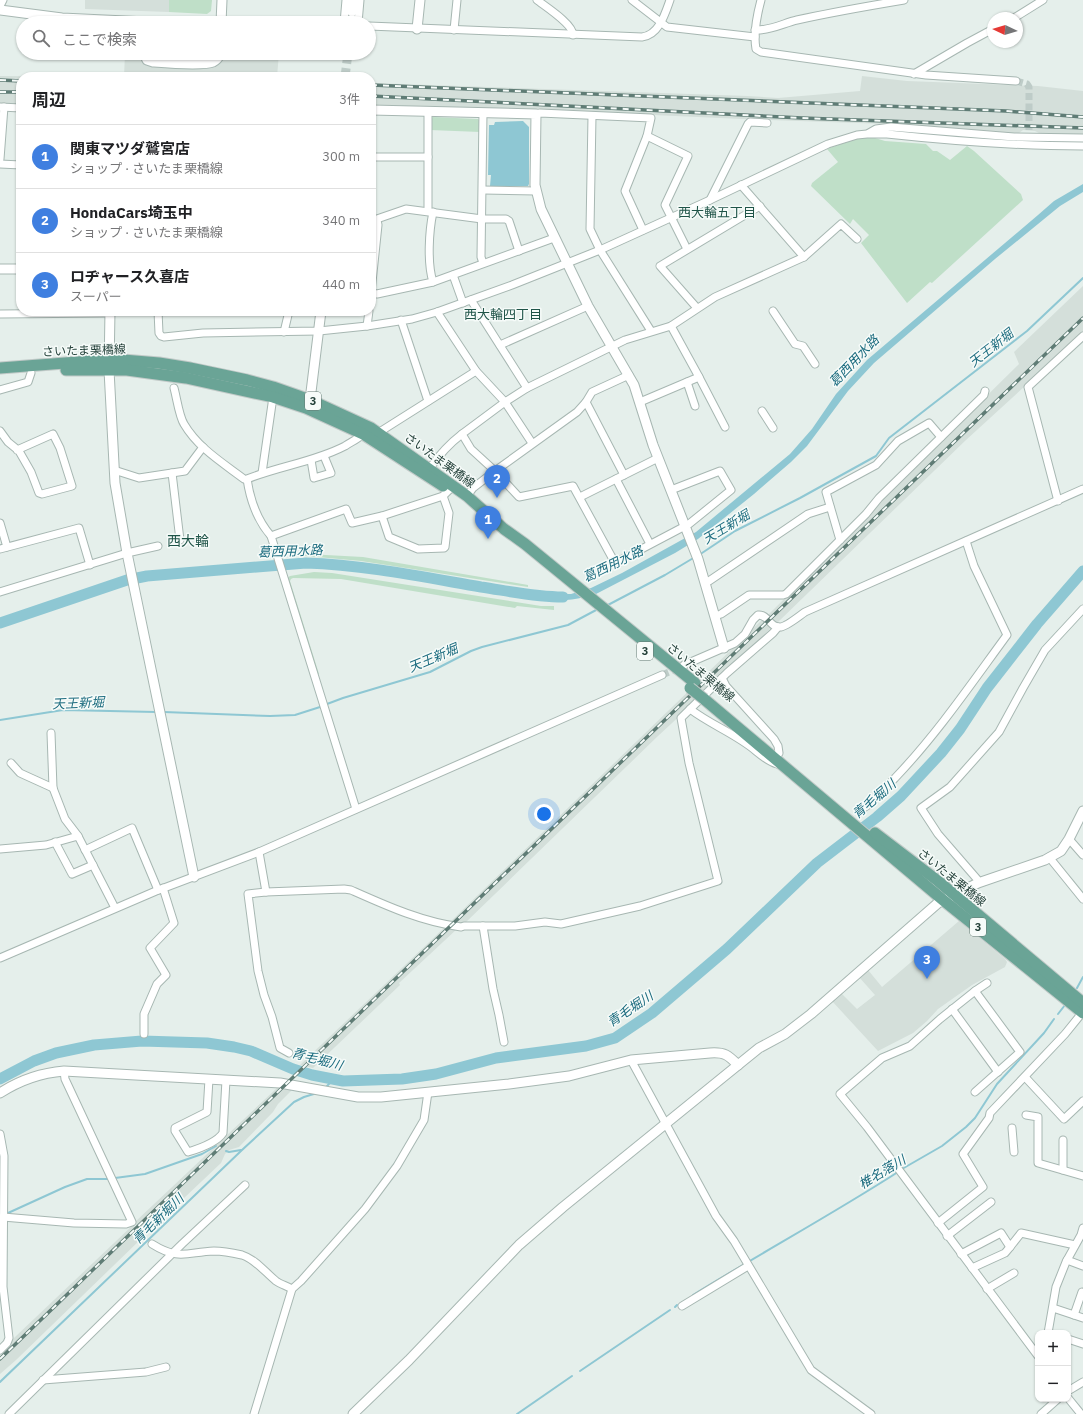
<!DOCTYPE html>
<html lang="ja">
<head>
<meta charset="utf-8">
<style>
  :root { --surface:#fff; --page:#f6f6f6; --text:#202124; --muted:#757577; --line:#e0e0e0; --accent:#7f4e3f }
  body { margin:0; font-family:"IBM Plex Sans","Noto Sans JP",sans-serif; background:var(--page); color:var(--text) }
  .controls { position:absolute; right:12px; bottom:12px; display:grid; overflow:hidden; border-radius:8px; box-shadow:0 1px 3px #0004 }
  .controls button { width:36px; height:36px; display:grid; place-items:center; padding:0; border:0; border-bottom:1px solid var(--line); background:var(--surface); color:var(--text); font:20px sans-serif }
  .compass { position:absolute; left:987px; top:12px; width:36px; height:36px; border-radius:50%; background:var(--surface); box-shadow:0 1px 3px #0004; rotate:274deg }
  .you { position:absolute; left:544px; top:814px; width:14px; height:14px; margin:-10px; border:3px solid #fff; border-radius:50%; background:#1a73e8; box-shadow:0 0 0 6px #1a73e833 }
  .badge { display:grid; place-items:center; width:26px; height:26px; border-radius:50%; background:var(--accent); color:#fff; font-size:13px; font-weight:700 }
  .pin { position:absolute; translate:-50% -33px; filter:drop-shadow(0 1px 2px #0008) }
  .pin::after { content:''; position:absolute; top:21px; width:14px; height:12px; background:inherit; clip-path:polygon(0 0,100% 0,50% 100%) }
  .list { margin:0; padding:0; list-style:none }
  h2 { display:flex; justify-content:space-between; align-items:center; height:52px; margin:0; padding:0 16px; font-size:17px }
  h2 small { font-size:13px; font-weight:400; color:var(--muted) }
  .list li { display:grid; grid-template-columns:26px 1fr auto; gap:12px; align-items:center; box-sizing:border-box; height:64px; padding:0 16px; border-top:1px solid var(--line) }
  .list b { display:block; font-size:15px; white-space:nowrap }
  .list p { margin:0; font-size:13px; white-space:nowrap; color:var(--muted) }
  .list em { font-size:13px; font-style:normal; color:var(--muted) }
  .icon { flex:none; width:22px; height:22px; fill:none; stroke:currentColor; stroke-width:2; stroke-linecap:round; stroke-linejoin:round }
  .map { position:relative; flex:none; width:1083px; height:1414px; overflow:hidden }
  .search { position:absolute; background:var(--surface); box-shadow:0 1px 3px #0004; left:16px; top:16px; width:360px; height:44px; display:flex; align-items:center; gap:10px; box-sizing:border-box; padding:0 14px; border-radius:22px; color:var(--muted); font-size:15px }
  .panel { position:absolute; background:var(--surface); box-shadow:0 1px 3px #0004; left:16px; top:72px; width:360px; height:244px; border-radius:16px }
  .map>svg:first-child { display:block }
</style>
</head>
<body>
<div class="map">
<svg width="1083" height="1414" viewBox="0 0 1083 1414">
  <rect width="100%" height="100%" fill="#e5efeb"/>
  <g fill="#d4dfda">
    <path d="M85,0H169V12L85,9Z"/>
    <path d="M125,53H279L277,77H21V106L0,105V76L124,77Z"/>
    <path d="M862,76L907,81L1038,86L1083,91V135H1043L1035,131L1023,130L1019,133L1015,134L888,124L742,119L542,110L371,105V83L748,96L778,98L860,91Z"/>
    <path d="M1083,286V333L966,440L777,623L769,617V614L871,513L881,500L1019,364L1014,352Z"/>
    <path d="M763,619L771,626V628L712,686L658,736L465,923L461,925L448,924Z"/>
    <path d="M959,921L1005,959L1007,962L1005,967L972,985L938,1009L927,1021L913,1033L878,1051L832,1001L841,993L857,1009L875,995L859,977L868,970L882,987Z"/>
    <path d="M444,928H458L399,983L400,985L313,1068L300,1065Z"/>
    <path d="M279,1086L294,1088L278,1104L273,1112L239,1147L229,1150L225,1154L221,1163L145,1235L136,1225L135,1222Z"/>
    <path d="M133,1225L143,1237L16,1360L0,1374V1353L14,1338Z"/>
  </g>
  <g fill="#bfdfc8">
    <path d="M169,0H212L211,11L207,14L169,12Z"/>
    <path d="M148,53H172V59L152,58Z"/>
    <path d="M433,117L478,119L480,121V132L430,130V119Z"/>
    <path d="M858,138H875L885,141L926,144L933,151H937L950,160L967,146L974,151L1021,194L1023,200L932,283L930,282L907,303L861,243L869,235L853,219L850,224L811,186L812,183L838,162L827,149Z"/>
    <path d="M289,553L363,557L528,585V587L361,561L306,556Z"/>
    <path d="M314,572L332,573L541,606H554V610L517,606L515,608L341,579L293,578L291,579L290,581L319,674L317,675L287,578L290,576Z"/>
  </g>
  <g fill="#8ec7d3">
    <path d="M523,121L529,127V184L528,186H490L491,175H488L489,125H494L495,122Z"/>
    <path d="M1083,184V192L1060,206L995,259L874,363L848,391L807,446L791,462L754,494L698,539L675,553L596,594C580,599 564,601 547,601L549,594H571L591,588L622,573L696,532L790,454L812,429L836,394L867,360L1038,215L1054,201Z"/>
  </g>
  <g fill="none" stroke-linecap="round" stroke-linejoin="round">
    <g stroke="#8ec7d3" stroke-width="2">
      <path d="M699,555L735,531L800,498L876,456L889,438L1027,331L1083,278"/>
      <path d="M606,606L665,575L695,557"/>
      <path d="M327,704L343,698L430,672L471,651L482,647L568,625L598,609"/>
      <path d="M164,712L270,716L295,715L320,707"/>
      <path d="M0,720L63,710L156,712"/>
      <path d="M1077,988L1083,977"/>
      <path d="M1058,1014L1065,1005"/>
      <path d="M325,1088L334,1079"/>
      <path d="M226,1151L229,1152L241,1150"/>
      <path d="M902,1169L942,1146L966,1127L975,1118L997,1084L1044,1033L1054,1019"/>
      <path d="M115,1178L145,1174L202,1154L216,1146"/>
      <path d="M8,1213L65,1187L87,1179H109"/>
      <path d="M693,1295C761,1253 831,1215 898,1172"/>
      <path d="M675,1307L677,1305"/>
      <path d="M580,1371L670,1310"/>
      <path d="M0,1382L242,1150L294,1102L304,1097L317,1093"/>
      <path d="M517,1414L572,1376"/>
    </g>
    <g stroke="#8ec7d3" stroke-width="11">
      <path d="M0,623L127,580L147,576L306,563C365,565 423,577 481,587C508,591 535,597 563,597"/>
      <path d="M0,1079L34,1061L56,1053L94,1045L142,1041L207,1043L234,1047L251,1051L293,1069L312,1075L343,1081L402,1079L436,1074L496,1058L586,1046L615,1038L652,1013L727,949L817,863L877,817L901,796L941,753L960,729L987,688L1037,624L1083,571"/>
    </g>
    <g stroke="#beccc8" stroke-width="7" stroke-dasharray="7 3.5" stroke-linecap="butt">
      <path d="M1016,81L1027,84L1029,87V130"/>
      <path d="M662,675L679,668"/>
    </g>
    <g stroke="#beccc8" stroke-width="9" stroke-dasharray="9 4.5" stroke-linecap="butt">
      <path d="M351,23L352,12"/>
      <path d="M345,77L348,53"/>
    </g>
    <g stroke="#a7b7b2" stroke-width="9">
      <g id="minor">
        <path d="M537,0C546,7 573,24 573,35"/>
        <path d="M632,0L667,27L755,37"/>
        <path d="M761,0C757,15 753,33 756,49L761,52L926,75L1016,81"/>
        <path d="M0,6L3,0"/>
        <path d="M1014,18L1043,0"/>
        <path d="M272,23H288"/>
        <path d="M344,23L346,0"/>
        <path d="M358,23L360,0"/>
        <path d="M369,26L642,37C659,35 665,14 670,0"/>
        <path d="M454,30L457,0"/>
        <path d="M755,30C769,31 784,23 797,20C833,12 868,6 904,0"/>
        <path d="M914,74L967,43L993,29"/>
        <path d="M0,107L21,108"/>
        <path d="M428,111V211"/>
        <path d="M536,114L540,113L651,118L647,136L625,191L643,230"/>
        <path d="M592,116L590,229L600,250L651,331"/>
        <path d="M869,133L876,129L891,127L1014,137L1083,138"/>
        <path d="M647,136L688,156L665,205L687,249"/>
        <path d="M371,157H428"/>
        <path d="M0,159L4,107"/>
        <path d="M0,164L21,165"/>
        <path d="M741,185L804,257"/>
        <path d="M483,190L536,191"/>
        <path d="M710,200L748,124L750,122L767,123"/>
        <path d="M433,212C429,231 427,263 433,282"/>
        <path d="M371,221L406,209L482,219H506L509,221L519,251"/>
        <path d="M483,263L481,257L483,113"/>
        <path d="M453,275L463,303"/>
        <path d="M371,292L378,225L377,220"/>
        <path d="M371,293L377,294L433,282L554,238"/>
        <path d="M471,300L527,388"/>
        <path d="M697,308L660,266L760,206"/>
        <path d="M158,311L159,333L161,336L164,337L203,333L319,331L367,326L412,319L437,312L512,285L600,250L710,200L828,144L857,135L867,134H887C952,141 1017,146 1083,146"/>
        <path d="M773,311L795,344L803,346L815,364"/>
        <path d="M437,312L476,371L505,402L532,443"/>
        <path d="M0,314L110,313"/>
        <path d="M401,320L428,401"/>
        <path d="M367,326L369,311"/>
        <path d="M284,332L289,311"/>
        <path d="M500,345L588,306"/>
        <path d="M699,377L725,427"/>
        <path d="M687,382L695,406"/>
        <path d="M174,388C177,399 179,416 184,424C198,448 223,463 244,479L247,480"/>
        <path d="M0,390L28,382L31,373"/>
        <path d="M586,402L624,475"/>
        <path d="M640,402L699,377L671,326"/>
        <path d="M762,411L773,428"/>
        <path d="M0,431L8,442L19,451L31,472L39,493L42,494L72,486L60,448L53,434L17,450"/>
        <path d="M378,433L476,371"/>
        <path d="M311,460L314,478L331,473L324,456"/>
        <path d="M430,468C439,455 449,444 462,434"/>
        <path d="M114,470L139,478L185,471L203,447"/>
        <path d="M172,473L180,540"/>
        <path d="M262,473L273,397"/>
        <path d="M616,479L650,544"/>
        <path d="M671,490L720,471L731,490L689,524L615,563L573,486L519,497L495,471L471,449L462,434L505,402L527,388L625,340L671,326L715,297L804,257L841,224L857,239"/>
        <path d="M467,496L473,488L495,471L577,412L586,402L592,392L629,375"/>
        <path d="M580,497L658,458"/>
        <path d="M1058,501L1028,387L1083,336"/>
        <path d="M382,516L389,537L418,549L444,548L445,547L449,513L443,496"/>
        <path d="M0,523L7,547"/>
        <path d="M271,536L346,509L352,523L382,516L443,496L449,490"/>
        <path d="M840,540L826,492L876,465L898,441L929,423L941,437"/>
        <path d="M0,549L79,528L90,565"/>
        <path d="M705,582L709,581L808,514L830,507"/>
        <path d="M0,592L127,553L158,546"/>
        <path d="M715,616L721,614L749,595H783L786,594L866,514L879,498L984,395L985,391"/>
        <path d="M684,665L735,643L745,634L753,620L758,615C768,614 770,628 780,627C786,627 799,616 805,612L1083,489"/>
        <path d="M722,678L726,686L774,739L778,746L779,753"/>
        <path d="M690,709C711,725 736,734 756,751C762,756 769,762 777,764"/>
        <path d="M51,733L53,788L65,819L78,836"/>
        <path d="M11,763L20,773L53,788"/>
        <path d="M356,809L271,536C257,520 250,499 247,479C279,466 314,462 345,446C351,442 358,439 363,434"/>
        <path d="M862,809C875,802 885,788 895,778C937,734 971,684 1007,635L974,566L966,541"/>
        <path d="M1069,839L1083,855"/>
        <path d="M55,842L72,874L93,865"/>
        <path d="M0,849L46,845L78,836L115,908"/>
        <path d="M85,850L132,828L158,890"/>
        <path d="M259,852L266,892"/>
        <path d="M1049,857L1083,899"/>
        <path d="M978,883L977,879L938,834L921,808L950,787L999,732L1023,688L1045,650L1083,609"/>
        <path d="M483,926L493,989L499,1015L504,1042"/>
        <path d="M0,958L156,891L259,852L662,675"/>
        <path d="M987,983L975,991L940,1019L910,1046L882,1058L840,1094L867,1127L1038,1356"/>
        <path d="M975,991L1020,1052L975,1092"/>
        <path d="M952,1009L998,1072"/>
        <path d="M144,1034V1014L157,984L166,975L150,948L174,923L163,888"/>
        <path d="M289,1053L280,1048L272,1017L264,995L258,971L248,894L266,892L344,889L351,890C387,906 422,922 461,927L464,926H515L545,922L561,924L640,906L718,881L689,763L681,718L727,673L773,633L778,627"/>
        <path d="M631,1060L716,1216L734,1241L811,1370L871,1414"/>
        <path d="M1025,1077L1064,1119L1083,1101"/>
        <path d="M209,1079L207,1112L175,1128V1131L188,1152C198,1149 217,1142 223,1133L226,1080"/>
        <path d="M1026,1115L1038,1117V1163L1083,1176"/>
        <path d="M1012,1128L1014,1152"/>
        <path d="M0,1134L4,1156L3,1287L9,1338L7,1343L0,1350"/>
        <path d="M1063,1140V1170"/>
        <path d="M3,1217L74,1223L126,1224L132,1222L65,1079L64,1071"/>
        <path d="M938,1223L983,1187L963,1154L989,1118L990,1113L1065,1034L1082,1013"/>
        <path d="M947,1236L991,1202"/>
        <path d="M152,1244C179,1261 187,1252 214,1251C223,1251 233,1253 242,1255C255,1259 265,1272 276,1281C280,1284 287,1286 292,1289"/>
        <path d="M961,1254L1001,1233L1010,1247L1021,1233L1075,1245"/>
        <path d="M1067,1260L1083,1266"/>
        <path d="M972,1268L1005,1253L1010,1247"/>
        <path d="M987,1289L1014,1273"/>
        <path d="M682,1306L748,1266"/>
        <path d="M1053,1308L1083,1318"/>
        <path d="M1074,1315L1082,1292L1083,1293"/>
        <path d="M1050,1333H1048L1056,1287L1066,1262L1081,1235L1083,1228"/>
        <path d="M1068,1339L1083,1344"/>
        <path d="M43,1380L146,1372L166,1367"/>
        <path d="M1068,1391L1083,1382"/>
        <path d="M1068,1398L1081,1414"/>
        <path d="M9,1414L182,1244L245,1185"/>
        <path d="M254,1414L292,1289L301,1281L365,1209L397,1166L424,1120L428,1092"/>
        <path d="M1041,1414L1058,1399"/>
      </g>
    </g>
    <g stroke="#a7b7b2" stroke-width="11">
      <g id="tertiary">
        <path d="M0,10L62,18L168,23"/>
        <path d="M352,12L353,0"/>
        <path d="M221,23L222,0"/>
        <path d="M417,29L420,0"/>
        <path d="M144,53L147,60L153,62C166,63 203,66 213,62C217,60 219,57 221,53"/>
        <path d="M197,53L205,55L210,53"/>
        <path d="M371,110L536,114L535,185L541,209L588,306L634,385L653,445L698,559L724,648"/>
        <path d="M0,269H21"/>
        <path d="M110,311L109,370L115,483L127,553L194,877"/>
        <path d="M308,405L310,400L321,311"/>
        <path d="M0,1093C20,1080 40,1073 64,1071L280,1083L358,1097H381L509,1084L569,1076L631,1060L710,1053C725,1052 728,1055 738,1065"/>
        <path d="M353,1414L409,1360L519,1245L563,1207L738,1065L759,1048L785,1034L811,1014L938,903L978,883L1045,860L1061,851L1069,839L1083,811"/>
      </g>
    </g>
    <g stroke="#c2cac8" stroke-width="13">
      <g id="primary">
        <path d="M0,368L91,361L123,360L159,363L190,368L247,380L273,387L310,400L371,428L467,496L504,529L525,544L695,683"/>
        <path d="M66,370H127L186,378L273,397L306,408L363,434L443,486"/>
        <path d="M704,699L943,900L1083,1013"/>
        <path d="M875,833L938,881L1083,1003"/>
      </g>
    </g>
    <use href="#minor" stroke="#fff" stroke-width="7"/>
    <use href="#tertiary" stroke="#fff" stroke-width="9"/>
    <use href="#primary" stroke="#6aa496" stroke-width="11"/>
    <g stroke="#5f7c75" stroke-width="3.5">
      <g id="rail">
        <path d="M0,80L21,81"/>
        <path d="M371,85L1006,111L1083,117"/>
        <path d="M0,92H21"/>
        <path d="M371,96L802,118L1083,128"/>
        <path d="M0,1359L1083,318"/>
      </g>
    </g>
    <use href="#rail" stroke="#f6fbf9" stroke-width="2" stroke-dasharray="6" stroke-linecap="butt"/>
    <g stroke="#c2cac8" stroke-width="13" stroke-linecap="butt">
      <path id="primary-bridge" d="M690,688L704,699"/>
    </g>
    <use href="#primary-bridge" stroke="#6aa496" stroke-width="11"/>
  </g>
  <g text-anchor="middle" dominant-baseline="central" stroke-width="3" stroke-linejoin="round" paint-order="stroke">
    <g fill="#f6fbf9" stroke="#637973" stroke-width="1">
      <rect x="305" y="392" width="16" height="18" rx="3"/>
      <rect x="637" y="642" width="16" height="18" rx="3"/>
      <rect x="970" y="918" width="16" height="18" rx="3"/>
    </g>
    <g font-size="11" font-weight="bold" fill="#24413a">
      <text x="313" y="401">3</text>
      <text x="645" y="651">3</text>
      <text x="978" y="927">3</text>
    </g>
    <g font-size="12" fill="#24413a" stroke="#f6fbf9">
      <text transform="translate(84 350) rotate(-2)">さいたま栗橋線</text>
      <text transform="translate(440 460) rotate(36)">さいたま栗橋線</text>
      <text transform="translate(701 672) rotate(40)">さいたま栗橋線</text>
      <text transform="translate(952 877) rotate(39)">さいたま栗橋線</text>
    </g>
    <g font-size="13" fill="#1f5448" stroke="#f6fbf9">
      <text x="717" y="212">西大輪五丁目</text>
      <text x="503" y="314">西大輪四丁目</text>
    </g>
    <g font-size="13" font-style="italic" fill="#1c6c7f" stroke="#f6fbf9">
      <text transform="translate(991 348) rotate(-38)">天王新堀</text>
      <text transform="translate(854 361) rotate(-46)">葛西用水路</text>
      <text transform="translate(726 527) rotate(-31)">天王新堀</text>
      <text transform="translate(290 551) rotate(-2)">葛西用水路</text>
      <text transform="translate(613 564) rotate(-26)">葛西用水路</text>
      <text transform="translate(433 658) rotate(-23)">天王新堀</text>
      <text transform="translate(78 703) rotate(-2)">天王新堀</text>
      <text transform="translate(874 799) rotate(-40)">青毛堀川</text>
      <text transform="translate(630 1009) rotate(-34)">青毛堀川</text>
      <text transform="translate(317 1059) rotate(15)">青毛堀川</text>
      <text transform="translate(882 1172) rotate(-31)">椎名落川</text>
      <text transform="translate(158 1219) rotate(-44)">青毛新堀川</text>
    </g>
    <g font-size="14" fill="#1f5448" stroke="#f6fbf9">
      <text x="188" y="541">西大輪</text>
    </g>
  </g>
</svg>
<div class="controls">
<button>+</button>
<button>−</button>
</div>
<svg class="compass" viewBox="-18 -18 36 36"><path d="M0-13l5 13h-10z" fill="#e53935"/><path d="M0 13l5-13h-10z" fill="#757577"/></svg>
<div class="you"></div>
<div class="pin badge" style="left:488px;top:539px;background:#3f7fe0">1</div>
<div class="pin badge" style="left:497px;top:498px;background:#3f7fe0">2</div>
<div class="pin badge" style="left:927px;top:979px;background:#3f7fe0">3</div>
<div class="search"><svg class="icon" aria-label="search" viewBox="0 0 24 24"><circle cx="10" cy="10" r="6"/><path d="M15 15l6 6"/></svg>ここで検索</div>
<section class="panel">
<h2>周辺<small>3件</small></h2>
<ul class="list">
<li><span class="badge" style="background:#3f7fe0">1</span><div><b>関東マツダ鷲宮店</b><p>ショップ · さいたま栗橋線</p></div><em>300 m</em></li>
<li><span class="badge" style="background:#3f7fe0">2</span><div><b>HondaCars埼玉中</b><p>ショップ · さいたま栗橋線</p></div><em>340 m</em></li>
<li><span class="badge" style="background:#3f7fe0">3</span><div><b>ロヂャース久喜店</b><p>スーパー</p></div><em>440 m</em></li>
</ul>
</section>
</div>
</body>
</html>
